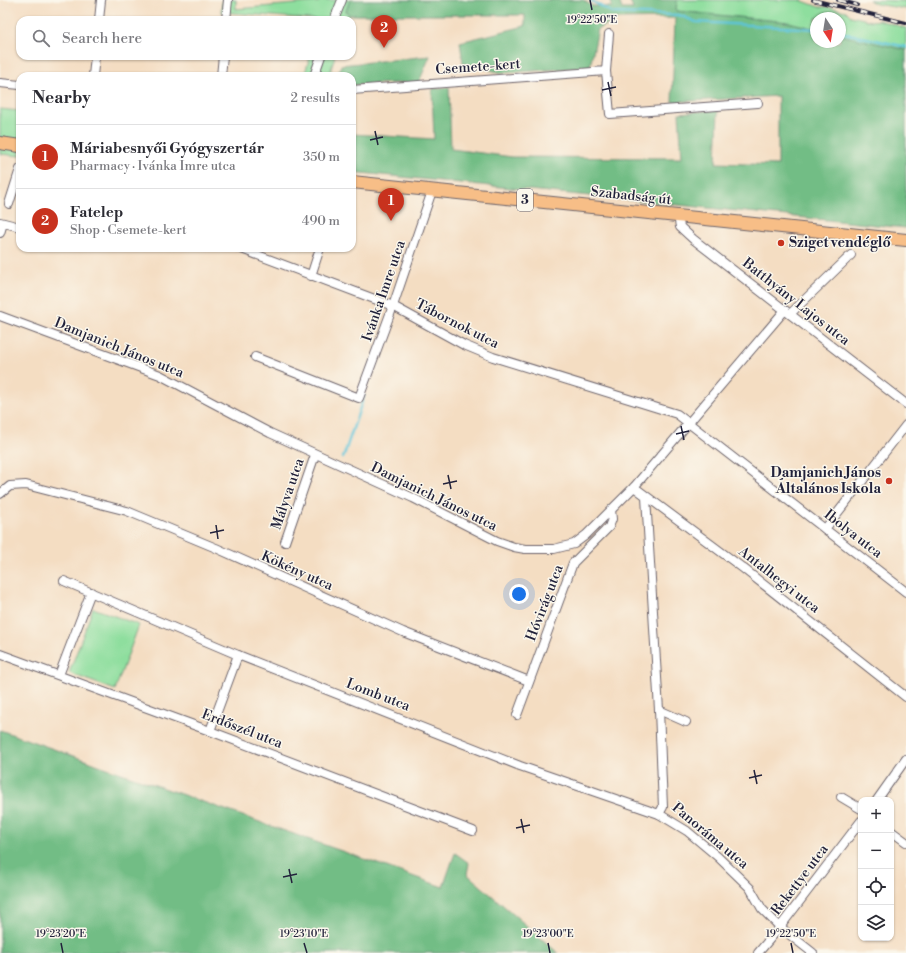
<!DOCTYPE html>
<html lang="en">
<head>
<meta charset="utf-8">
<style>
  :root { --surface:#fff; --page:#f7f7f7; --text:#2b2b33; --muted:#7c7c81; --line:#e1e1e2; --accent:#c8321e }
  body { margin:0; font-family:"Libre Bodoni",serif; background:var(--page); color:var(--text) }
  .controls { position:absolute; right:12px; bottom:12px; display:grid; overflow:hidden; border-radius:8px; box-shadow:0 1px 3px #0004 }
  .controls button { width:36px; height:36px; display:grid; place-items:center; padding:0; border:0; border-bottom:1px solid var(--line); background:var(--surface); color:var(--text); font:20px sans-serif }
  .compass { position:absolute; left:810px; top:12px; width:36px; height:36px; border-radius:50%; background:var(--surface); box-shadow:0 1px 3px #0004; rotate:168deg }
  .you { position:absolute; left:519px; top:594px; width:14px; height:14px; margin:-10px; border:3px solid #fff; border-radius:50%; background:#1a73e8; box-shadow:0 0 0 6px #1a73e833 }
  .badge { display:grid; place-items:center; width:26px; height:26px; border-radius:50%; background:var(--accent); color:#fff; font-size:13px; font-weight:700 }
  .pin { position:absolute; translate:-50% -33px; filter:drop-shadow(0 1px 2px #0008) }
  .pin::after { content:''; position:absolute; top:21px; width:14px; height:12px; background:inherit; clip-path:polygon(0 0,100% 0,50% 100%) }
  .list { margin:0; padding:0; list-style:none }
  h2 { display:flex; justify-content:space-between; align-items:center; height:52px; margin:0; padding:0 16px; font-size:17px }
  h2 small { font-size:13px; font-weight:400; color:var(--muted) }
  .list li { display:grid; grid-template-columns:26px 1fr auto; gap:12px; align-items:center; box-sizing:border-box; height:64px; padding:0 16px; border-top:1px solid var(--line) }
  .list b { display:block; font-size:15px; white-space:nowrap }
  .list p { margin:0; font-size:13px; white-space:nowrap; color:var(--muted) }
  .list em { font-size:13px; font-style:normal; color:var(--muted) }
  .icon { flex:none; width:22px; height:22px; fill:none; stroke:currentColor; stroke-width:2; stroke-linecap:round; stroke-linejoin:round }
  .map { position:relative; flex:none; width:906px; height:953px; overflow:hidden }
  .search { position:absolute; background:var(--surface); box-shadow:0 1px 3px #0004; left:16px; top:16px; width:340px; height:44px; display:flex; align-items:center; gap:10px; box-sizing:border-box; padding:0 14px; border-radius:12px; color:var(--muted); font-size:15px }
  .panel { position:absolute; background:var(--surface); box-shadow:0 1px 3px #0004; left:16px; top:72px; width:340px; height:180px; border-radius:12px }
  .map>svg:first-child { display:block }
</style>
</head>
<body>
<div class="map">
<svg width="906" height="953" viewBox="0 0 906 953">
  <rect width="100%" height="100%" fill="#fbf7ec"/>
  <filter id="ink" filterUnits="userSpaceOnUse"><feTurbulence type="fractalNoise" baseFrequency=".025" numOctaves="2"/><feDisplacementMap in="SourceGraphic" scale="8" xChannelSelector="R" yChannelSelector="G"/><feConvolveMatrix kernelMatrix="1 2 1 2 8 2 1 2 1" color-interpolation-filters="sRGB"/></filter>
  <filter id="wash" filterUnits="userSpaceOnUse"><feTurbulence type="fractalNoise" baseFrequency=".012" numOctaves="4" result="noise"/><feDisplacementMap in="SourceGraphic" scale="16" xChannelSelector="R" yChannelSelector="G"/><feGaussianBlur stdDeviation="0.9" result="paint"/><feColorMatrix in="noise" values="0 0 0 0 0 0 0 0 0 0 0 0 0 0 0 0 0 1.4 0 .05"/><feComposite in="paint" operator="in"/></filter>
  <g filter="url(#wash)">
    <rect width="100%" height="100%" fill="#f4ddc2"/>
    <g fill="#8ede9e" stroke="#58806c">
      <path d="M222,0H236V9L319,2V0H350L346,11L349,15L347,20H322L221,12Z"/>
      <path d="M677,0H800L819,7H828L846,11L851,16L872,21L879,20L906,28V50L840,35V18H816V29L788,22L676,11Z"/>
      <path d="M869,0L906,1V9L876,4Z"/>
      <path d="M310,56H335L329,76H304Z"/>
      <path d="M0,109L20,111V156L0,154Z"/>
      <path d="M93,608L139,625L115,690L69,673Z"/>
    </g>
    <g fill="#72bd85" stroke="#4a7060">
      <path d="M350,0H583L592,6L612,7L611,0H619L622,9H633L630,0H677L676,11L788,22L816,29V42H840V35L906,50V228L352,172V134L434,139L432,89L449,87L451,149L512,157L682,158L679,113L718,110L716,163L778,165V96L672,102L675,18L616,19L598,29L590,67L502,73L463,63L460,42L525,26V15H349L346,11Z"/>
      <path d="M430,56L419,82L352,85V76H338L341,65Z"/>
      <path d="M0,730L443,887L455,853L469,863L467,874L558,953H0Z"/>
    </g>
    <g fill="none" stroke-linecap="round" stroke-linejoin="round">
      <g stroke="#5cc4d9" stroke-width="2.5">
        <path d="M590,0L613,13L679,15L696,22L816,29"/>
        <path d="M840,32L906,47"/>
        <path d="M343,458L364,396"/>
      </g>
    </g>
  </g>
  <g filter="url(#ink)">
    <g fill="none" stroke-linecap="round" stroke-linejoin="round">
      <g stroke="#6c636a" stroke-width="10">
        <g id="street">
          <path d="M99,20L101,0"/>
          <path d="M226,20L228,0"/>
          <path d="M334,20L342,0"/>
          <path d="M606,71L610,114L758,103"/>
          <path d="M93,76L95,56"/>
          <path d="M221,76L223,56"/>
          <path d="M314,76L321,56"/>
          <path d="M0,83L20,85"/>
          <path d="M352,90L606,71L609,34"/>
          <path d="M9,204L20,169"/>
          <path d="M678,215L680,227L693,239L906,404"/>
          <path d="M0,222L20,227"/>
          <path d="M0,233L3,223"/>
          <path d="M239,248L393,306L464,345L493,357L677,414L906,592"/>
          <path d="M311,276L320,248"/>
          <path d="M790,314L851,255"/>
          <path d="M0,316L160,375L270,433L413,498L497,541L514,547L525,549H554L574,544L586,535L634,487L785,310"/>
          <path d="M255,357L359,398L393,306L432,191"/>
          <path d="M634,487L744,569L906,697"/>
          <path d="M0,494L10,486L26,485L127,511L216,548L403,632L529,681"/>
          <path d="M646,497L659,710L663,807L659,814"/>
          <path d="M825,529L906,425"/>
          <path d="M285,542L315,455"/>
          <path d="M64,581L238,655L520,766L659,814L687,831L718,857L750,888L762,909L780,927L813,953"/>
          <path d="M0,654L210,731L473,831"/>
          <path d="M59,675L91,592"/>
          <path d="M659,710L686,722"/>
          <path d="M517,715L573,563L609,527L612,519L611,510"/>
          <path d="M210,731L238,655"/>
          <path d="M841,797L861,809"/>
          <path d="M877,800L906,759"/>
          <path d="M891,831L906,842"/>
          <path d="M758,953L780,927L861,821"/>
        </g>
      </g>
      <g stroke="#6c636a" stroke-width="14">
        <g id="primary">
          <path d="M0,143L20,146"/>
          <path d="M352,182L906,240"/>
        </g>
      </g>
      <use href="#street" stroke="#fff" stroke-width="8"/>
      <use href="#primary" stroke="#f7be87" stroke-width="12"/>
      <g stroke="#22223b" stroke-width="4">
        <g id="rail">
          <path d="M813,0L906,23"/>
          <path d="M838,0L857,5"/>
        </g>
      </g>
      <use href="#rail" stroke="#fbf7ec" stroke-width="2.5" stroke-dasharray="8" stroke-linecap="butt"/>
    </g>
  </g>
  <path fill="none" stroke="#22223b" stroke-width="1.5" d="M590,0L592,10M608,82L611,96M602,90L616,87M375,131L378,145M370,140L383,137M681,426L684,440M676,434L689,431M448,475L451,489M443,484L457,481M216,525L218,539M210,533L224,530M754,770L757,784M749,778L762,775M521,819L524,833M516,828L530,825M289,869L292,883M283,877L297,874M61,943L63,953M304,943L307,953M548,943L550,953M791,943L793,953"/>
  <g fill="#c8321e" stroke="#fbf7ec" stroke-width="1.5">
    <circle cx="781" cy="243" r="4"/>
    <circle cx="889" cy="481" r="4"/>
  </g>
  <g text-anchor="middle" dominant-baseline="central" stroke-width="3" stroke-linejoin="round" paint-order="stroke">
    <rect fill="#fbf7ec" stroke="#636270" stroke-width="1" x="517" y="189" width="16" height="22" rx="3"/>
    <g font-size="13" font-weight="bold" fill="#22223b">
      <text x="525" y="200">3</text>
    </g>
    <g font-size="14" fill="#22223b" stroke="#fbf7ec">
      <text transform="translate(478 67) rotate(-4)">Csemete-kert</text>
      <text transform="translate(631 196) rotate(6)">Szabadság út</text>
      <text transform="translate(384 291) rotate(-71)">Ivánka Imre utca</text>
      <text transform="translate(796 302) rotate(38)">Batthyány Lajos utca</text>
      <text transform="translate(457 324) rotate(27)">Tábornok utca</text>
      <text transform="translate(119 348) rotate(22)">Damjanich János utca</text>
      <text transform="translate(288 494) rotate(-71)">Mályva utca</text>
      <text transform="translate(434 497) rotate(26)">Damjanich János utca</text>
      <text transform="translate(853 534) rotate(38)">Ibolya utca</text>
      <text transform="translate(297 571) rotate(24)">Kökény utca</text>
      <text transform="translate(779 580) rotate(38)">Antalhegyi utca</text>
      <text transform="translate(545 603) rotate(-69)">Hóvirág utca</text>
      <text transform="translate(378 695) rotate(21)">Lomb utca</text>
      <text transform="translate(242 729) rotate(21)">Erdőszél utca</text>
      <text transform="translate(710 836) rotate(40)">Panoráma utca</text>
      <text transform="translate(800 880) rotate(-53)">Rekettye utca</text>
    </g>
    <g font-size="14" font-weight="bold" fill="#22223b" stroke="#fbf7ec" text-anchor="start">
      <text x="789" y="243">Sziget vendéglő</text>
      <text x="881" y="473" text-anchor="end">Damjanich János<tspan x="881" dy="16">Általános Iskola</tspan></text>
    </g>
  </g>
  <g font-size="10" text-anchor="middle" fill="#22223b" stroke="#fbf7ec" stroke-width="3" stroke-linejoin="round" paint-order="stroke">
    <text x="592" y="23">19°22'50"E</text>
    <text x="61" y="937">19°23'20"E</text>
    <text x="304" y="937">19°23'10"E</text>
    <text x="548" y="937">19°23'00"E</text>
    <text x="791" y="937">19°22'50"E</text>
  </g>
</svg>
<div class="controls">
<button>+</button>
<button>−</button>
<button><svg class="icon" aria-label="locate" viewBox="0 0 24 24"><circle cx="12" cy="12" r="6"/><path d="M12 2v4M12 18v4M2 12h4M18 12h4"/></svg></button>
<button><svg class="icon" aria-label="layers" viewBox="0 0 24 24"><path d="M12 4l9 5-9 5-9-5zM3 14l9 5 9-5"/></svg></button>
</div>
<svg class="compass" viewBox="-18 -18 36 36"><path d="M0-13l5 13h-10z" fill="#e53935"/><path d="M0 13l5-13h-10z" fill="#7c7c81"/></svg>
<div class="you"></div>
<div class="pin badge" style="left:391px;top:221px">1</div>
<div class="pin badge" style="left:384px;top:48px">2</div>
<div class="search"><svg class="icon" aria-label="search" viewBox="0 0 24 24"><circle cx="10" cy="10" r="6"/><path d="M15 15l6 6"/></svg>Search here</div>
<section class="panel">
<h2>Nearby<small>2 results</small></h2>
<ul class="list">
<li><span class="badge">1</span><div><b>Máriabesnyői Gyógyszertár</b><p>Pharmacy · Ivánka Imre utca</p></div><em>350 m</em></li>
<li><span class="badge">2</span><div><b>Fatelep</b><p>Shop · Csemete-kert</p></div><em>490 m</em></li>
</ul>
</section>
</div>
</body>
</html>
